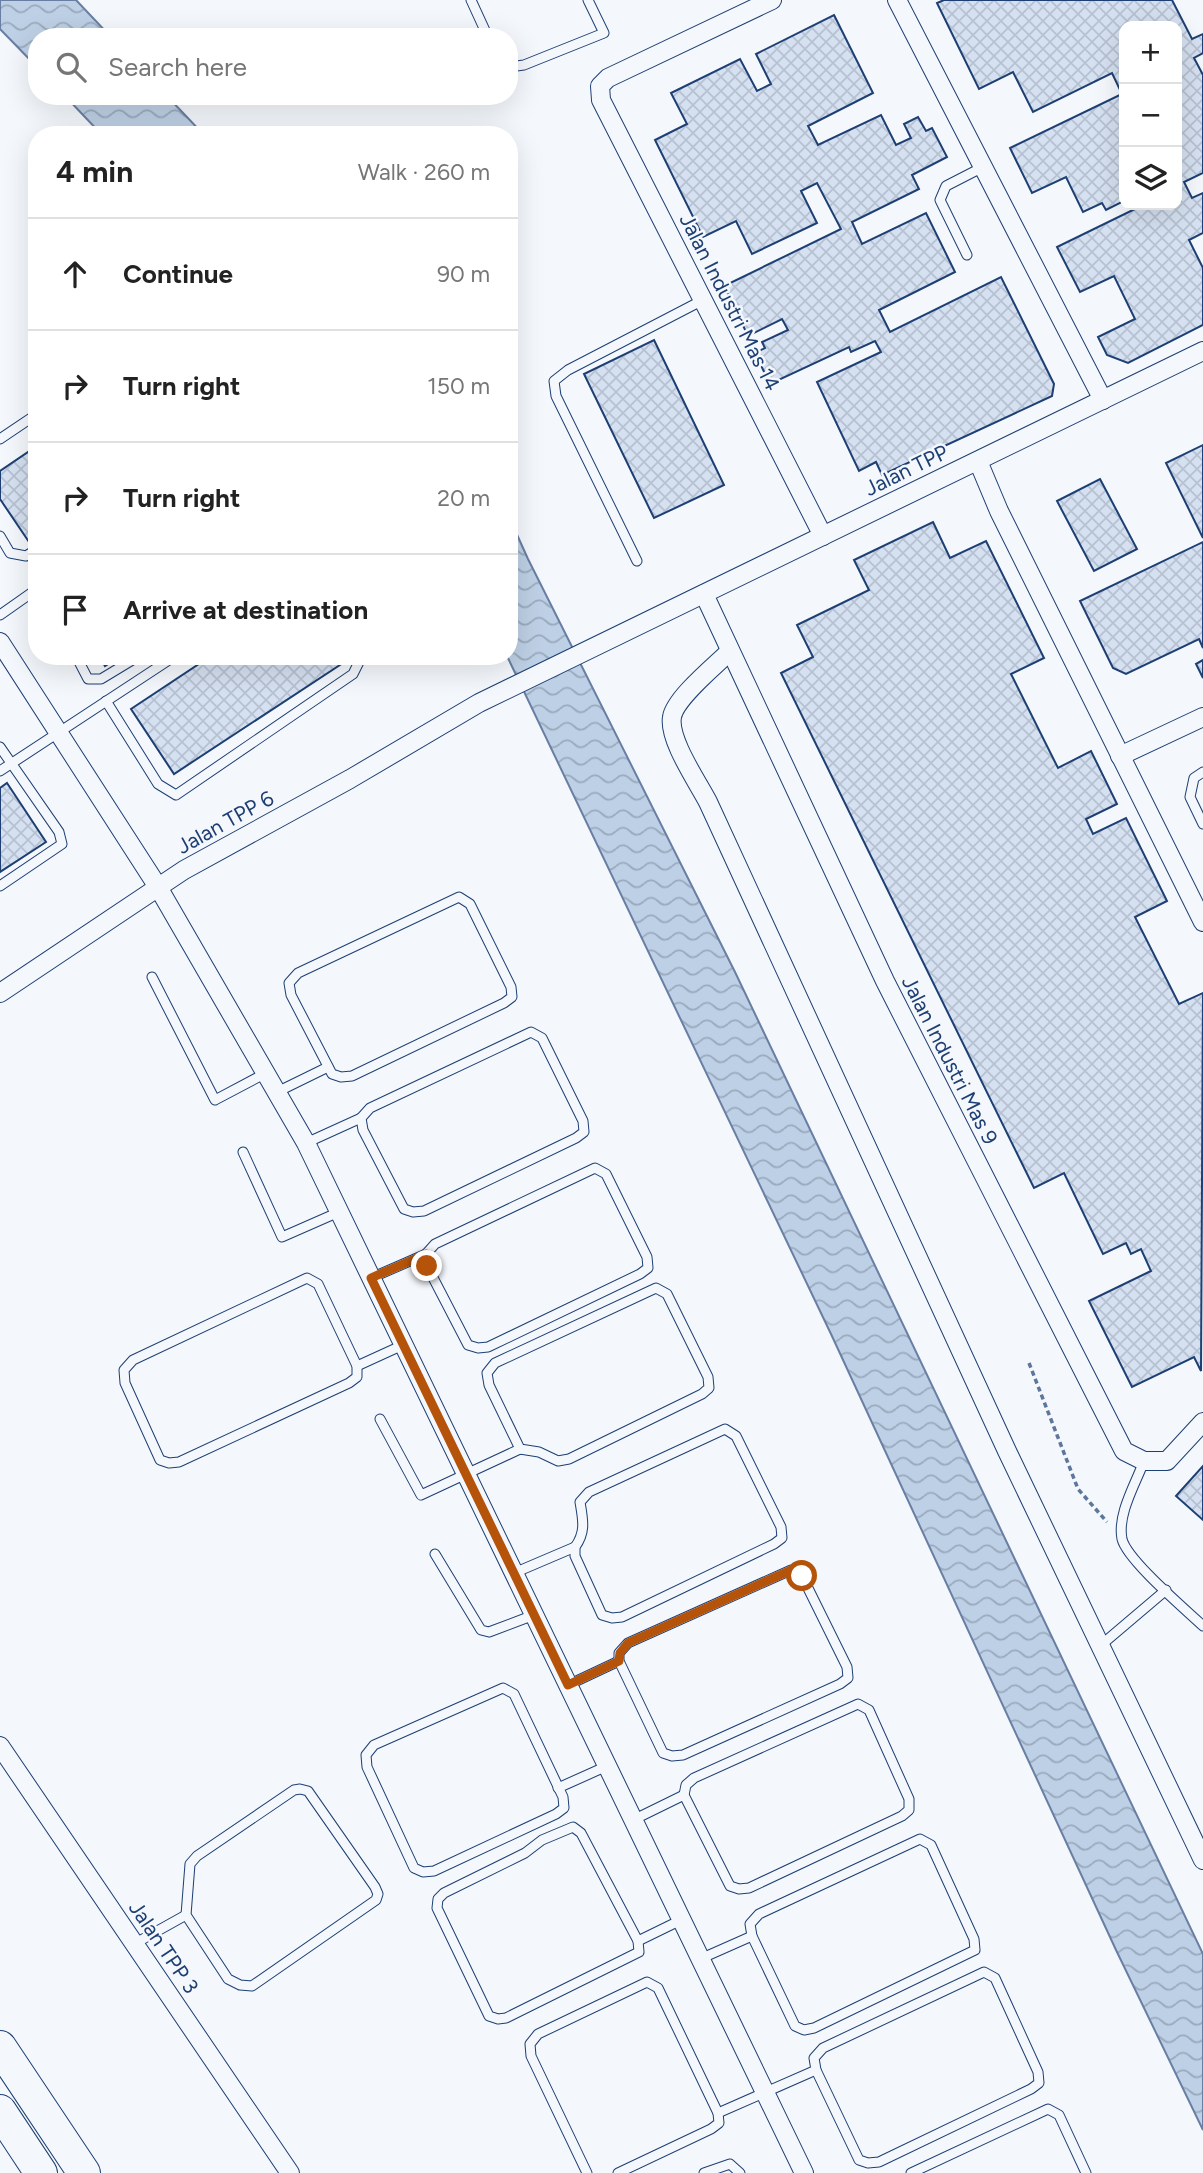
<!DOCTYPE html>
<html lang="en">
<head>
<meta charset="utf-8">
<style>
  :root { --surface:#fff; --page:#f2f2f2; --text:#222; --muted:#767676; --line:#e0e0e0 }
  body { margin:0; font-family:Figtree,sans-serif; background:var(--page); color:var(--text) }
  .controls { position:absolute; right:21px; top:21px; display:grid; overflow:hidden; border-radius:14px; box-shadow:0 7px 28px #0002 }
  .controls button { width:63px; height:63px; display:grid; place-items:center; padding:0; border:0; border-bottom:2px solid var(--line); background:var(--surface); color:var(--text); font:35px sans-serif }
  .stop { position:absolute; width:21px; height:21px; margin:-16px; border:5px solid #b45309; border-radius:50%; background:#fff }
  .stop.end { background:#b45309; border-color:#fff; box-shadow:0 2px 7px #0008 }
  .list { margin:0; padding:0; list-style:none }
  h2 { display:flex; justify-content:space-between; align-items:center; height:91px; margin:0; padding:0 28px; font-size:30px }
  h2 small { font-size:23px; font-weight:400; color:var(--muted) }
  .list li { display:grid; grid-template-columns:46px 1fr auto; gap:21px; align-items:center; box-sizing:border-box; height:112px; padding:0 28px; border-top:2px solid var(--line) }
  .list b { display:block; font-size:26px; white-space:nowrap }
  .list em { font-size:23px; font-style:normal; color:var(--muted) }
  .icon { flex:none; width:38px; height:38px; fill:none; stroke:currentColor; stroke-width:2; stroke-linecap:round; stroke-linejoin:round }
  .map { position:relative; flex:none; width:1203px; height:2173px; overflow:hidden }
  .search { position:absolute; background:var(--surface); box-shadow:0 7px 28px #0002; left:28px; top:28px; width:490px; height:77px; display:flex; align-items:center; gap:18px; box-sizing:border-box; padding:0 24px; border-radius:28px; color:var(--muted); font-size:26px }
  .panel { position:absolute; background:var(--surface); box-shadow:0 7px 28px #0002; left:28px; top:126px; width:490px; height:539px; border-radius:28px }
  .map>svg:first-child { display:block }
</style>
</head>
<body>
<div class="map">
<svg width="1203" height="2173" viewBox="0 0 1203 2173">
  <defs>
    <pattern id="water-waves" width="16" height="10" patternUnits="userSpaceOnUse" patternTransform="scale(1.75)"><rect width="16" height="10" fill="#bed0e5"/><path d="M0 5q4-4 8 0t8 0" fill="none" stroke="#9aaabe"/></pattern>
    <pattern id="building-cross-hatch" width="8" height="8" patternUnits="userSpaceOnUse" patternTransform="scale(1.75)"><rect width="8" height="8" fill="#d5e0f0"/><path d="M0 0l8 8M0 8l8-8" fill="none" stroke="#b6c1d1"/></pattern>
  </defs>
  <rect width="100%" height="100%" fill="#f4f7fb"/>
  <g fill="url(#water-waves)" stroke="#687fa3" stroke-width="2">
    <path d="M0,0H76L111,37H37V67L0,29Z"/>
    <path d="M65,96H167L204,135H102Z"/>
    <path d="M509,517L528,559L735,972L1203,1954V2130L1116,1950L831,1334L507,656H509Z"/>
  </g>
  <g fill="url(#building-cross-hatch)" stroke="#1d3f73" stroke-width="2">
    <path d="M944,0H1172L1192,39L1203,34V53L1194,58L1203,75V173L1184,182L1192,198L1203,193V233L1189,240L1203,268V325L1128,363L1107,355L1098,337L1135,319L1114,276L1080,292L1057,247L1143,205H1177V26H1124V201L1106,210L1102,203L1083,212L1066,177L1032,193L1010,148L1122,94L1112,73L1033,112L1013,72L979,89L937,3Z"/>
    <path d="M834,15L873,93L808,126L818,145L881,115L896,145L911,138L904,124L918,117L926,131L932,128L947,157L912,175L919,189L852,222L862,244L926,213L955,272L879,310L890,332L1001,277L1054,384L1052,396L882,475L876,462L859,471L817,382L881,352L875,341L851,352L849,347L770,384L755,353L765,348L762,342L788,330L782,319L748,336L724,286L841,229L817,183L801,191L817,223L752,254L736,221L703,237L655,140L687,124L671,93L740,59L757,91L771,84L756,54Z"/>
    <path d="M654,340L724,485L654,518L584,374Z"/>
    <path d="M1203,445V538L1166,463Z"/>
    <path d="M37,446V537L29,542L0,499V471Z"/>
    <path d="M1100,479L1137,549L1094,571L1057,501Z"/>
    <path d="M933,522L950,558L986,541L1044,658L1011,674L1058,768L1091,751L1117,804L1086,819L1093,834L1126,818L1167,901L1135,917L1179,1004L1203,993L1201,1371L1194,1357L1132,1387L1089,1301L1151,1271L1141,1249L1131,1254L1126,1243L1103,1254L1064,1173L1034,1188L781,673L813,657L797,625L869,590L854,560Z"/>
    <path d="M1203,542V648L1199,639L1126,674L1113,668L1080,601Z"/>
    <path d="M99,656H120L105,666Z"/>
    <path d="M211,656H343L346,661L174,774L131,709Z"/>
    <path d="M1203,660V678L1196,664Z"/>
    <path d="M7,783L46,842L0,872V788Z"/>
    <path d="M1203,1466V1520L1176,1496Z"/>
  </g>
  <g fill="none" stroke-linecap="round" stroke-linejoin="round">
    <g stroke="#1d3f73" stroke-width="11">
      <g id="lane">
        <path d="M471,0L488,37"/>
        <path d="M509,67L524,65L604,33L588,0"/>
        <path d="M967,255L940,200L946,186L983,167"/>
        <path d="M0,439L37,414"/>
        <path d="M0,536L10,553L26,556L37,549"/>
        <path d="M637,561L556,396L554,381L568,370L703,300"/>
        <path d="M0,615L37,589"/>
        <path d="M76,656L88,679H101L139,656"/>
        <path d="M106,701L158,784L176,795L353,674L362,656"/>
        <path d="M0,747L59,832L62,844L0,886"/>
        <path d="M0,771L175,656"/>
        <path d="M1203,772L1194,778L1190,797L1203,824"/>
        <path d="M459,897L470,904L511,987L512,997L504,1003L352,1076L341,1077L332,1074L291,995L289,983L298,973Z"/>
        <path d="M152,977L215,1100L266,1073"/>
        <path d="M531,1032L542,1038L583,1121L584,1132L576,1138L424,1211L413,1212L404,1209L363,1130L361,1118L370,1108Z"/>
        <path d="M277,1092L328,1067"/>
        <path d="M306,1143L361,1118"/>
        <path d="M243,1152L282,1237L339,1212"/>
        <path d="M595,1168L606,1174L647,1257L648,1268L640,1274L488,1347L478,1348L468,1345L427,1266L426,1254L435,1244Z"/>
        <path d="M307,1278L318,1284L357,1366V1377L349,1383L179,1462L169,1463L160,1460L125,1383L124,1370L133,1360Z"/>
        <path d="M371,1278L426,1254"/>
        <path d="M656,1288L667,1294L708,1377L709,1388L702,1394L569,1459L558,1461L539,1452L520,1449L489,1385L487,1373L495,1363Z"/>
        <path d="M357,1366L403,1345"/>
        <path d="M380,1419L421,1495L520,1449"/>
        <path d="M725,1429L736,1436L781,1527L782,1538L774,1544L622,1617L612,1618L602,1615L575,1556V1547C586,1532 583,1520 580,1502L589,1492Z"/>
        <path d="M1144,1461C1136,1483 1117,1514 1122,1539C1127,1560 1185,1609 1203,1626"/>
        <path d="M435,1554L481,1630L489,1632L534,1615"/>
        <path d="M791,1570L802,1576L847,1667L848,1678L840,1684L683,1755L672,1756L663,1753L619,1661V1653L628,1643Z"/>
        <path d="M514,1573L575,1547"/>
        <path d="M1100,1646L1166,1590"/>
        <path d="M568,1685L619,1661"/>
        <path d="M503,1688L514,1694L563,1797L564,1808L556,1814L434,1871L423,1872L414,1868L367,1767L366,1755L374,1745Z"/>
        <path d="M858,1704L869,1710L909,1799V1810L902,1816L749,1888L739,1889L730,1886L684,1795L686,1785L694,1778Z"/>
        <path d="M558,1788L607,1766"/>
        <path d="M300,1789L308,1791L375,1887L378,1894L376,1900L252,1986L240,1985L228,1979L186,1915L190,1864L197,1856L294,1790Z"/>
        <path d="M633,1820L684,1795"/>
        <path d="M573,1827L581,1833L638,1941L639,1952L506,2018L498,2019L489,2016L437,1908L438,1899L444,1893L525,1853L542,1840Z"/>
        <path d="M920,1839L931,1845L974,1939L975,1950L814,2028L804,2030L795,2026L752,1936L750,1924L759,1914Z"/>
        <path d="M638,1941L681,1920"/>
        <path d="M134,1944L186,1915"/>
        <path d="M700,1959L752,1936"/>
        <path d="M984,1972L995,1978L1038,2072L1039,2083L1031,2089L879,2162L868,2163L859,2160L816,2070L814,2058L823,2048Z"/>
        <path d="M718,2113L816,2070"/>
        <path d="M587,2173L531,2056L530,2044L538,2034L647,1982L658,1988L718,2113L719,2123L711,2129L618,2173"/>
        <path d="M704,2173L730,2164L740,2173"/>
        <path d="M911,2173L1048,2109L1059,2115L1086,2173"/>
      </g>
    </g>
    <g stroke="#1d3f73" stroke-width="20">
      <g id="street">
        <path d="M772,0L608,78L600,86L601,100L823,536"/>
        <path d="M897,0L1103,400"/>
        <path d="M978,461L999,511L1203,922"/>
        <path d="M704,594L885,981L1124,1451L1144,1461H1167L1203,1422"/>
        <path d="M0,642L158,887L306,1143L804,2173"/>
        <path d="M730,651C716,665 675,698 672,717C668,739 697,781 708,802L1007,1451L1203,1860"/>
        <path d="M1120,756L1203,717"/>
        <path d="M0,993L184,870L350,779L479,703L1203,351"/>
        <path d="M0,1746L290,2173"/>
      </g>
    </g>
    <g stroke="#1d3f73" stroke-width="34">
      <g id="highway">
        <path d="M0,2047L84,2173"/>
        <path d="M0,2111L41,2173"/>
      </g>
    </g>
    <path stroke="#5e769c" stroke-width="3.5" stroke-dasharray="5 3.5" stroke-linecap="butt" d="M1029,1363L1078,1489L1107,1522"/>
    <use href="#lane" stroke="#f4f7fb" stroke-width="9"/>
    <use href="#street" stroke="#f4f7fb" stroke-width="18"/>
    <use href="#highway" stroke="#f4f7fb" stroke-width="32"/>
  </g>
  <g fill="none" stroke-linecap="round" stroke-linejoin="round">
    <path stroke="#b45309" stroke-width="9" d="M427,1266L426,1254L371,1278L568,1685L619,1661L620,1653L628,1643L791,1570L802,1576"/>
  </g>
  <g text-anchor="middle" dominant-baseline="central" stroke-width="5" stroke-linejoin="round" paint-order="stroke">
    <g font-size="21" fill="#1d3f73" stroke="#f4f7fb">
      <text transform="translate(730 302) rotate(63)">Jalan Industri Mas 14</text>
      <text transform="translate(906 470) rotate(-26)">Jalan TPP</text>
      <text transform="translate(225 822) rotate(-29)">Jalan TPP 6</text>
      <text transform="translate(950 1060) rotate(63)">Jalan Industri Mas 9</text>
      <text transform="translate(164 1947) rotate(56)">Jalan TPP 3</text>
    </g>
  </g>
</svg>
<div class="controls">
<button>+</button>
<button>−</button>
<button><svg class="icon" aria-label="layers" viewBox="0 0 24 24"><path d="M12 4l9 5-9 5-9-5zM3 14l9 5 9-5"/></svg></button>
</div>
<div class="stop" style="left:802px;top:1576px"></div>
<div class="stop end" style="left:427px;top:1266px"></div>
<div class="search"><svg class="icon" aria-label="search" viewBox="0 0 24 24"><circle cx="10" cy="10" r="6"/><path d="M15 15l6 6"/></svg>Search here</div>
<section class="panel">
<h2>4 min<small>Walk · 260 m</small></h2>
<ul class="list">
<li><svg class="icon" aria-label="ahead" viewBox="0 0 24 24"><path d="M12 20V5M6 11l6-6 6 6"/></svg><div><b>Continue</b></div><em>90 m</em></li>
<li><svg class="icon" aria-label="right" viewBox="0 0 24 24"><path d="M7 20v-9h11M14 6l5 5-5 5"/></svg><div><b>Turn right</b></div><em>150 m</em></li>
<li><svg class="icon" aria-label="right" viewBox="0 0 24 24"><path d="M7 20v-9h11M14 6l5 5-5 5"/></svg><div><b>Turn right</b></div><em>20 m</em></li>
<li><svg class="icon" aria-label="arrive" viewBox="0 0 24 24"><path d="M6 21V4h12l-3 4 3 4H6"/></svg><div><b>Arrive at destination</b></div></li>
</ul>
</section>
</div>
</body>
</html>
